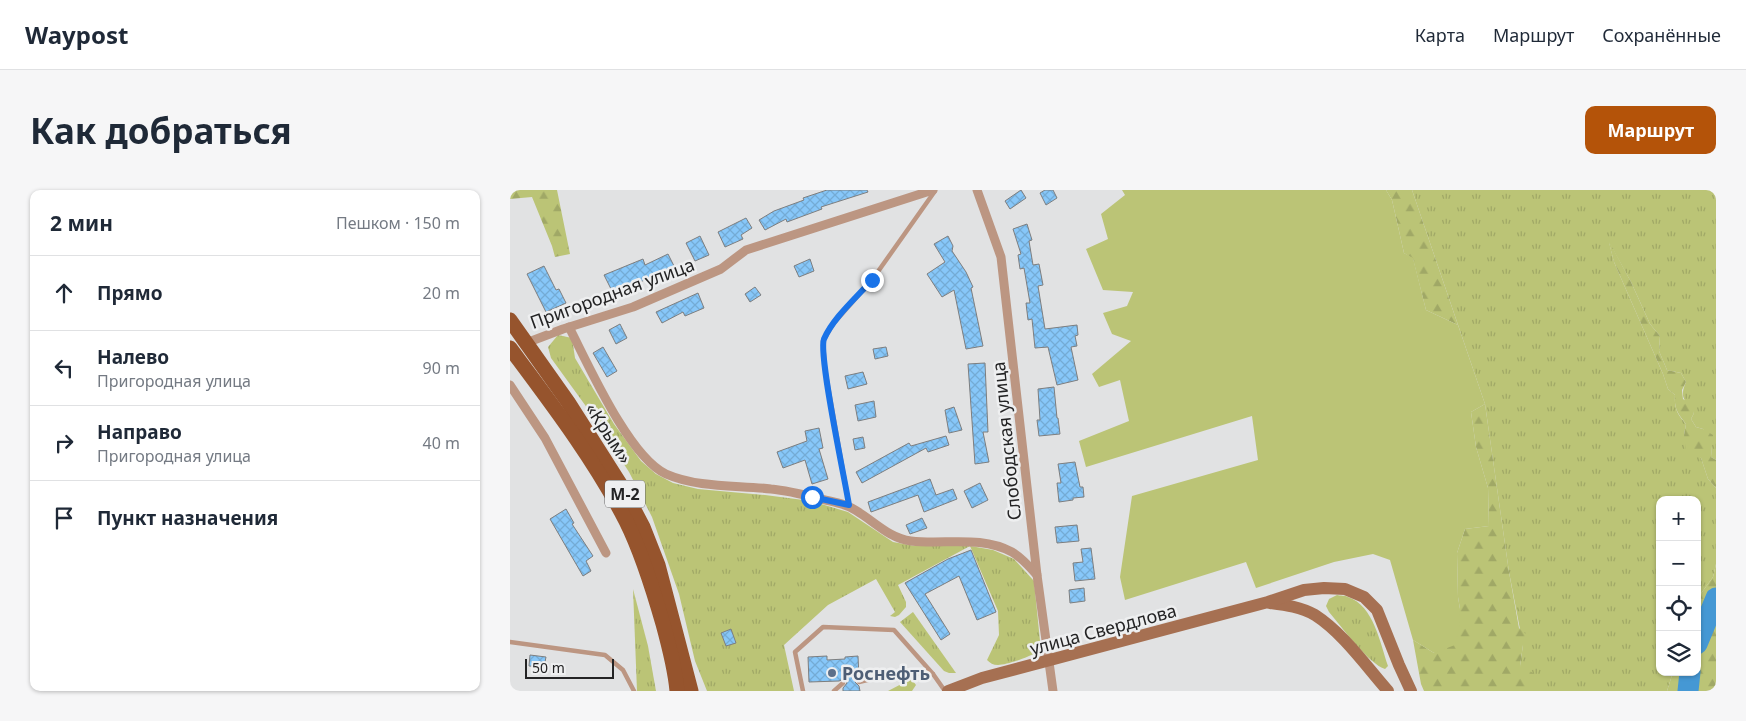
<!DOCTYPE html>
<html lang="ru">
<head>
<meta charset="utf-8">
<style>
  :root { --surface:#fff; --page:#f6f6f7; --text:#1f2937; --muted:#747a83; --line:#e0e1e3; --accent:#b45309 }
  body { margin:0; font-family:"Noto Sans",sans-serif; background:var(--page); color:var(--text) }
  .controls { position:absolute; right:15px; bottom:15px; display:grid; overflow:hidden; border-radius:10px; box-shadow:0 1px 4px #0004 }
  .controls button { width:45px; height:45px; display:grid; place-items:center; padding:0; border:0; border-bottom:1px solid var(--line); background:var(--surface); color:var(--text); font:25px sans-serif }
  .scale { position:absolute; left:15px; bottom:12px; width:89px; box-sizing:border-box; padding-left:5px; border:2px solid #232324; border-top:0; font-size:14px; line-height:18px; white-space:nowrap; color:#232324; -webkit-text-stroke:4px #eeeff0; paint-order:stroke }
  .stop { position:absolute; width:15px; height:15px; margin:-11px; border:4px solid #1a73e8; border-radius:50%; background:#fff }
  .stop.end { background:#1a73e8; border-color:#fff; box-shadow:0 1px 5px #0008 }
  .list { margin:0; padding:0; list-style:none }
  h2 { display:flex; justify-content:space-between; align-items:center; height:65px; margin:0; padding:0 20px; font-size:21px }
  h2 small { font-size:16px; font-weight:400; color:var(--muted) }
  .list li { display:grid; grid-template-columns:32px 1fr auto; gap:15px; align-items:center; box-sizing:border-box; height:75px; padding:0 20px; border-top:1px solid var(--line) }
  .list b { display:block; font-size:19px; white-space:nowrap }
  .list p { margin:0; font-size:16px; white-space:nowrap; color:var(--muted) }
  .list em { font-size:16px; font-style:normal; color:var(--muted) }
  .icon { flex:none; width:28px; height:28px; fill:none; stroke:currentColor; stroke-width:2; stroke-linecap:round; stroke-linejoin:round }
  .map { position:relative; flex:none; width:1206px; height:501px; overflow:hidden; border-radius:10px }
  header { display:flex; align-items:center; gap:30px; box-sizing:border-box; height:70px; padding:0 25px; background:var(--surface); border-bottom:1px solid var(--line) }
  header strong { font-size:24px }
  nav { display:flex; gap:28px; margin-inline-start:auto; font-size:18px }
  .intro { display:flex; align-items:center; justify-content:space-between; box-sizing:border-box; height:120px; padding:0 30px }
  h1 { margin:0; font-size:35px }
  .button { padding:12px 22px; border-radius:10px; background:var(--accent); color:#fff; font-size:18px; font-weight:700 }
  main { display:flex; gap:30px; padding:0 30px }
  aside { flex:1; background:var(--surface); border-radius:10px; box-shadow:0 1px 4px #0004 }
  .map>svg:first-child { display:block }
</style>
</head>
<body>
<header>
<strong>Waypost</strong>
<nav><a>Карта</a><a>Маршрут</a><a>Сохранённые</a></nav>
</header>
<div class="intro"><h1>Как добраться</h1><a class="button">Маршрут</a></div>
<main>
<aside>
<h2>2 мин<small>Пешком · 150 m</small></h2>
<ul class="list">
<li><svg class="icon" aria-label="ahead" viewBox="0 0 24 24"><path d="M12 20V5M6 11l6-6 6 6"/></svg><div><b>Прямо</b></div><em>20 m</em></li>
<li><svg class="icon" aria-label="left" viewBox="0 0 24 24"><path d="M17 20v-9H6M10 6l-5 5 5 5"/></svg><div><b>Налево</b><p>Пригородная улица</p></div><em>90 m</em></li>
<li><svg class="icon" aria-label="right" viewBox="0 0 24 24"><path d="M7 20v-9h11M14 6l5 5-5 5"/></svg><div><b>Направо</b><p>Пригородная улица</p></div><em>40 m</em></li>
<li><svg class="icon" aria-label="arrive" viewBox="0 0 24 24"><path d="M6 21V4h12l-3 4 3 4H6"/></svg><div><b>Пункт назначения</b></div></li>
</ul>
</aside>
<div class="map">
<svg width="1206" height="501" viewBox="0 0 1206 501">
  <defs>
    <pattern id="grass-tufts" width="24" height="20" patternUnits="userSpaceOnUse" patternTransform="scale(1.25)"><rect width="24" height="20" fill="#bbc476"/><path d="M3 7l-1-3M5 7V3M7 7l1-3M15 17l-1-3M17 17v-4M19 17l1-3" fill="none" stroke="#a0a866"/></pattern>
    <pattern id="forest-firs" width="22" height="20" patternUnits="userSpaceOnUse" patternTransform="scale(1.25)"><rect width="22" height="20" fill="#bbc476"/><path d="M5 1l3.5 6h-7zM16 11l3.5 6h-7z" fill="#a0a866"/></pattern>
    <pattern id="building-cross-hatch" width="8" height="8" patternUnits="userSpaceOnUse" patternTransform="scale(1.25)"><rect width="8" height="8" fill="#87c7f9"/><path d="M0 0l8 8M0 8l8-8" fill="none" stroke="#74abd5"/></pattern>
  </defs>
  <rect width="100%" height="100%" fill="#e1e2e3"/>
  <g fill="url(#grass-tufts)">
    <path d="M902,0H1206V270L1201,267L1202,253L1193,239L1186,237L1181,229L1184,223C1175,211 1169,207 1176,192L1171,183L1157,180L1149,161L1150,146L1140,134L1121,92L1099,52L1104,72L1153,184L1158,199L1165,205C1164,219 1168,225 1176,234L1174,245L1191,268L1198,289L1206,298V374L1203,387L1187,409V310H1150V482H1163L1157,501H1015L1010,476L1013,455L999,382L975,214Z"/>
    <path d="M48,145L62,148L65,168L104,234L131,271L146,284L163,293L188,299L255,305L301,311L338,322L383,352L405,356L455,355L483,360L504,369L524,391L530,451L527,462C519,467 497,475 488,475C483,475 480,473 477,470L489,445L488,421L460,356L388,395L396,412V417L389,425L385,427L380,426L385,422L366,389L318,415L274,455L284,501H197L185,471L169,404L142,327L119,282L83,226L41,168L38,157Z"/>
    <path d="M123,399L138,456L146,501H127Z"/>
    <path d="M827,405C830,406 835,405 838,407C864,416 870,453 878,476L875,479C860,475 830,435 819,422L816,416L819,409Z"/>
    <path d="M403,422L446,483H439L434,481L390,432Z"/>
    <path d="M399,490L403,491L406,495L402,501H378Z"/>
  </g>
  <g fill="url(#forest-firs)">
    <path d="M0,0H47L60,64L45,67L42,56L22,7L0,9Z"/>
    <path d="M876,0H902L948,135L916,120L903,69L894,63L882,10Z"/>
    <path d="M1098,49L1121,92L1140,134L1150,146L1149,161L1157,180L1171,183L1176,192L1172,200L1173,209L1181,214L1184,223L1181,229L1186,237L1193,239L1203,245L1201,267L1206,270V298L1198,289L1191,268L1176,261L1174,245L1176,234C1168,224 1164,219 1165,205L1158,199L1153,184L1104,72Z"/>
    <path d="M975,214L999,382L1009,438L1018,446L1013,455L1010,476L1023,483L1025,493L1015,499V501H914L911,494L903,450L924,463L950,419L948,407L947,363L955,339L979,336L978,298L966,257L961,222Z"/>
    <path d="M1206,374V501H1157L1163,482H1187V409L1203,387Z"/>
  </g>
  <path fill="#bbc476" d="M612,0H876L882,10L894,63L903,68L916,120L948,135L975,214L961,222L966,257L978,298L979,336L955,339L947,363L948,407L950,419L949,438L945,455L924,463L903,450L880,370L863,364L824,372L746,398L736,372L615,410L610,387L622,306L748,270L742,226L576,277L569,251L619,231L610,190L589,197L582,184L621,151L602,144L593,123L617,116L623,102L593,100L576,59L598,49L591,24L615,5Z"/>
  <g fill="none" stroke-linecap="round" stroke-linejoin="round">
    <g stroke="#4598d4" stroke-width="21">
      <path d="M1187,454L1206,408"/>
      <path d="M1178,501L1180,482"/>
    </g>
  </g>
  <g fill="url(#building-cross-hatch)" stroke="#7d7e7f">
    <path d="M317,0H357L358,2L311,17L312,19L277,32L276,29L255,40L249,30L264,21L294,10L293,8Z"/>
    <path d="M511,0L516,8L500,19L495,11Z"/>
    <path d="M535,0H543L547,8L536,15L530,3Z"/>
    <path d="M236,28L242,38L231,45L233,49L215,57L208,42Z"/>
    <path d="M517,34L522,50L519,51L523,75L529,74L533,95L528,96L535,139L567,135L568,145L565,146L567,156L561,157L568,190L547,195L538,157L525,158L522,129L518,130L516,113H520L514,78L510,79L508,65L511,64L503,39Z"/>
    <path d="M190,46L199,65L185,71L176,53Z"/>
    <path d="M438,46L443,56L442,61L456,82L463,97L461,98L473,156L456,159L444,100L432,107L417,84L435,72L424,54Z"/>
    <path d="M158,64L164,76L138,89L115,97L116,100L104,105L94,85L133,69L135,75Z"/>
    <path d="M300,69L304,81L289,87L284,76Z"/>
    <path d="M34,76L46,100L49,99L56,113L36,122L17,84Z"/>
    <path d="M245,97L251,105L240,112L235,104Z"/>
    <path d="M188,103L194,118L175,126L173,122L152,133L146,122Z"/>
    <path d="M110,134L117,148L106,154L99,140Z"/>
    <path d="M93,157L107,181L97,187L83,163Z"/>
    <path d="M376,157L378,166L365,169L363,159Z"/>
    <path d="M475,173L478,242H473L479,272L465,274L458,174Z"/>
    <path d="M353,182L357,194L338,199L335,186Z"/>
    <path d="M544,197L547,228H548L550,244L529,246L527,230H530L528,199Z"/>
    <path d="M364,211L366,227L348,231L345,215Z"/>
    <path d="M444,217L452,240L439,243L435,220Z"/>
    <path d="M309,238L313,258L309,259L318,289L302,294L295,270L273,278L267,262L297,251L295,241Z"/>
    <path d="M436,246L439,255L418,262L416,258L352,293L346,282L399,253L401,256Z"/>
    <path d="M353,247L355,258L345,260L343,249Z"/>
    <path d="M565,272L570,297H573L574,307L563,308V310L549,312L547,293H551L548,274Z"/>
    <path d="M420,289L426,305L443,299L447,309L414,322L408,305L361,322L358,312Z"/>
    <path d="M470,293L478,310L462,318L454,301Z"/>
    <path d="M56,319L64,333L62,334L83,366L76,371L81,381L73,386L40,329Z"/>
    <path d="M412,328L417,338L400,344L396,335Z"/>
    <path d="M567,335L569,351L547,353L545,337Z"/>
    <path d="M581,358L585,389L565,391L563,373L573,372L571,359Z"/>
    <path d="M461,360L486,422L467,430L449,386L415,404L440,444L431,450L395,393L438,369Z"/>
    <path d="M574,398L575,411L560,413L559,400Z"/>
    <path d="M221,439L226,453L216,456L211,443Z"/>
    <path d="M20,465L36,467L34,477L19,476Z"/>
    <path d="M317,466V470L335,469V467L348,466L349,488L346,489L345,492L349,496L350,501H333V498L337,493L334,489L329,491L299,492L298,467Z"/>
  </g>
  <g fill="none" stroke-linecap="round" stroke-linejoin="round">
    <g stroke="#bc9682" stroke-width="4.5">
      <path d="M339,315L315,179L313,151L323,134L362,90L425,1"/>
      <path d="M0,452L95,465L113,480L124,501"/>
      <path d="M349,492L386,483L423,484"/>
      <path d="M293,501L285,462L313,437L384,440L423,484L435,501"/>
      <path d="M324,501L333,493"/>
    </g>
    <g stroke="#bc9682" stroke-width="9">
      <path d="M467,0L491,67L527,385L543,501"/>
      <path d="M59,137C78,174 119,267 156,284C188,298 227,295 261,299C283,301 306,308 328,313C355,319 373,348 401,351C435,355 470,345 502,362C511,367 520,377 527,385"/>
      <path d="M16,153L53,139L123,117L211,79L236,60L423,0"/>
      <path d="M0,195L35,248L96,363"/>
    </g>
    <g stroke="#a67052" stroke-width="12">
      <path d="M760,413C776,415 791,417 805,425C833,443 856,476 878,501"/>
      <path d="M438,501L472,488L758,412L794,400L814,398L835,399L854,407L867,420L889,475L901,501"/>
    </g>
    <g stroke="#96542d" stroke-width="15">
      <path d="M0,130L58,212L112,297L133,337L148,375L181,501"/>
      <path d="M0,158C41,213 84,269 116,331C132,363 143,399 153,434C159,456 165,478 167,501"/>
    </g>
  </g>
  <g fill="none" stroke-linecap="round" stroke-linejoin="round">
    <path stroke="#1a73e8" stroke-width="6" d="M302,307L339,315C335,290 308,164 314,149C323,128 347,107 362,90"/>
  </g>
  <circle fill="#5c6f8a" stroke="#eeeff0" stroke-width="2" cx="322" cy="483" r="5"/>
  <g text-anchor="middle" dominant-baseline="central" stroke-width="5" stroke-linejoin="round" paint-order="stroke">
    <rect fill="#eeeff0" stroke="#606061" stroke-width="1" x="95" y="290.5" width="40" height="27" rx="4"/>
    <g font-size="16" font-weight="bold" fill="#232324">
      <text x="115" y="304">М-2</text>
    </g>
    <g font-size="18" fill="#232324" stroke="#eeeff0">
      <text transform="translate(102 103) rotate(-20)">Пригородная улица</text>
      <text transform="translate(99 243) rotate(57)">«Крым»</text>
      <text transform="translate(496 251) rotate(-96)">Слободская улица</text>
      <text transform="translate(593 439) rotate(-15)">улица Свердлова</text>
    </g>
    <g font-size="18" font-weight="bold" fill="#4e5e75" stroke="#eeeff0" text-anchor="start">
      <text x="332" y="483">Роснефть</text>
    </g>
  </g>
</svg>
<div class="controls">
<button>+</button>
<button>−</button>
<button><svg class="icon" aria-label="locate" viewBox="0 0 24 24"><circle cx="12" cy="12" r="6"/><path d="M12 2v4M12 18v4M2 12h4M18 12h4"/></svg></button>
<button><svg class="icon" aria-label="layers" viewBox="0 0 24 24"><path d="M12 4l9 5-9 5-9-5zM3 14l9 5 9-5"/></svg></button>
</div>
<div class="scale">50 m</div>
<div class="stop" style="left:302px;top:307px"></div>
<div class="stop end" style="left:362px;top:90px"></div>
</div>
</main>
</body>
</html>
